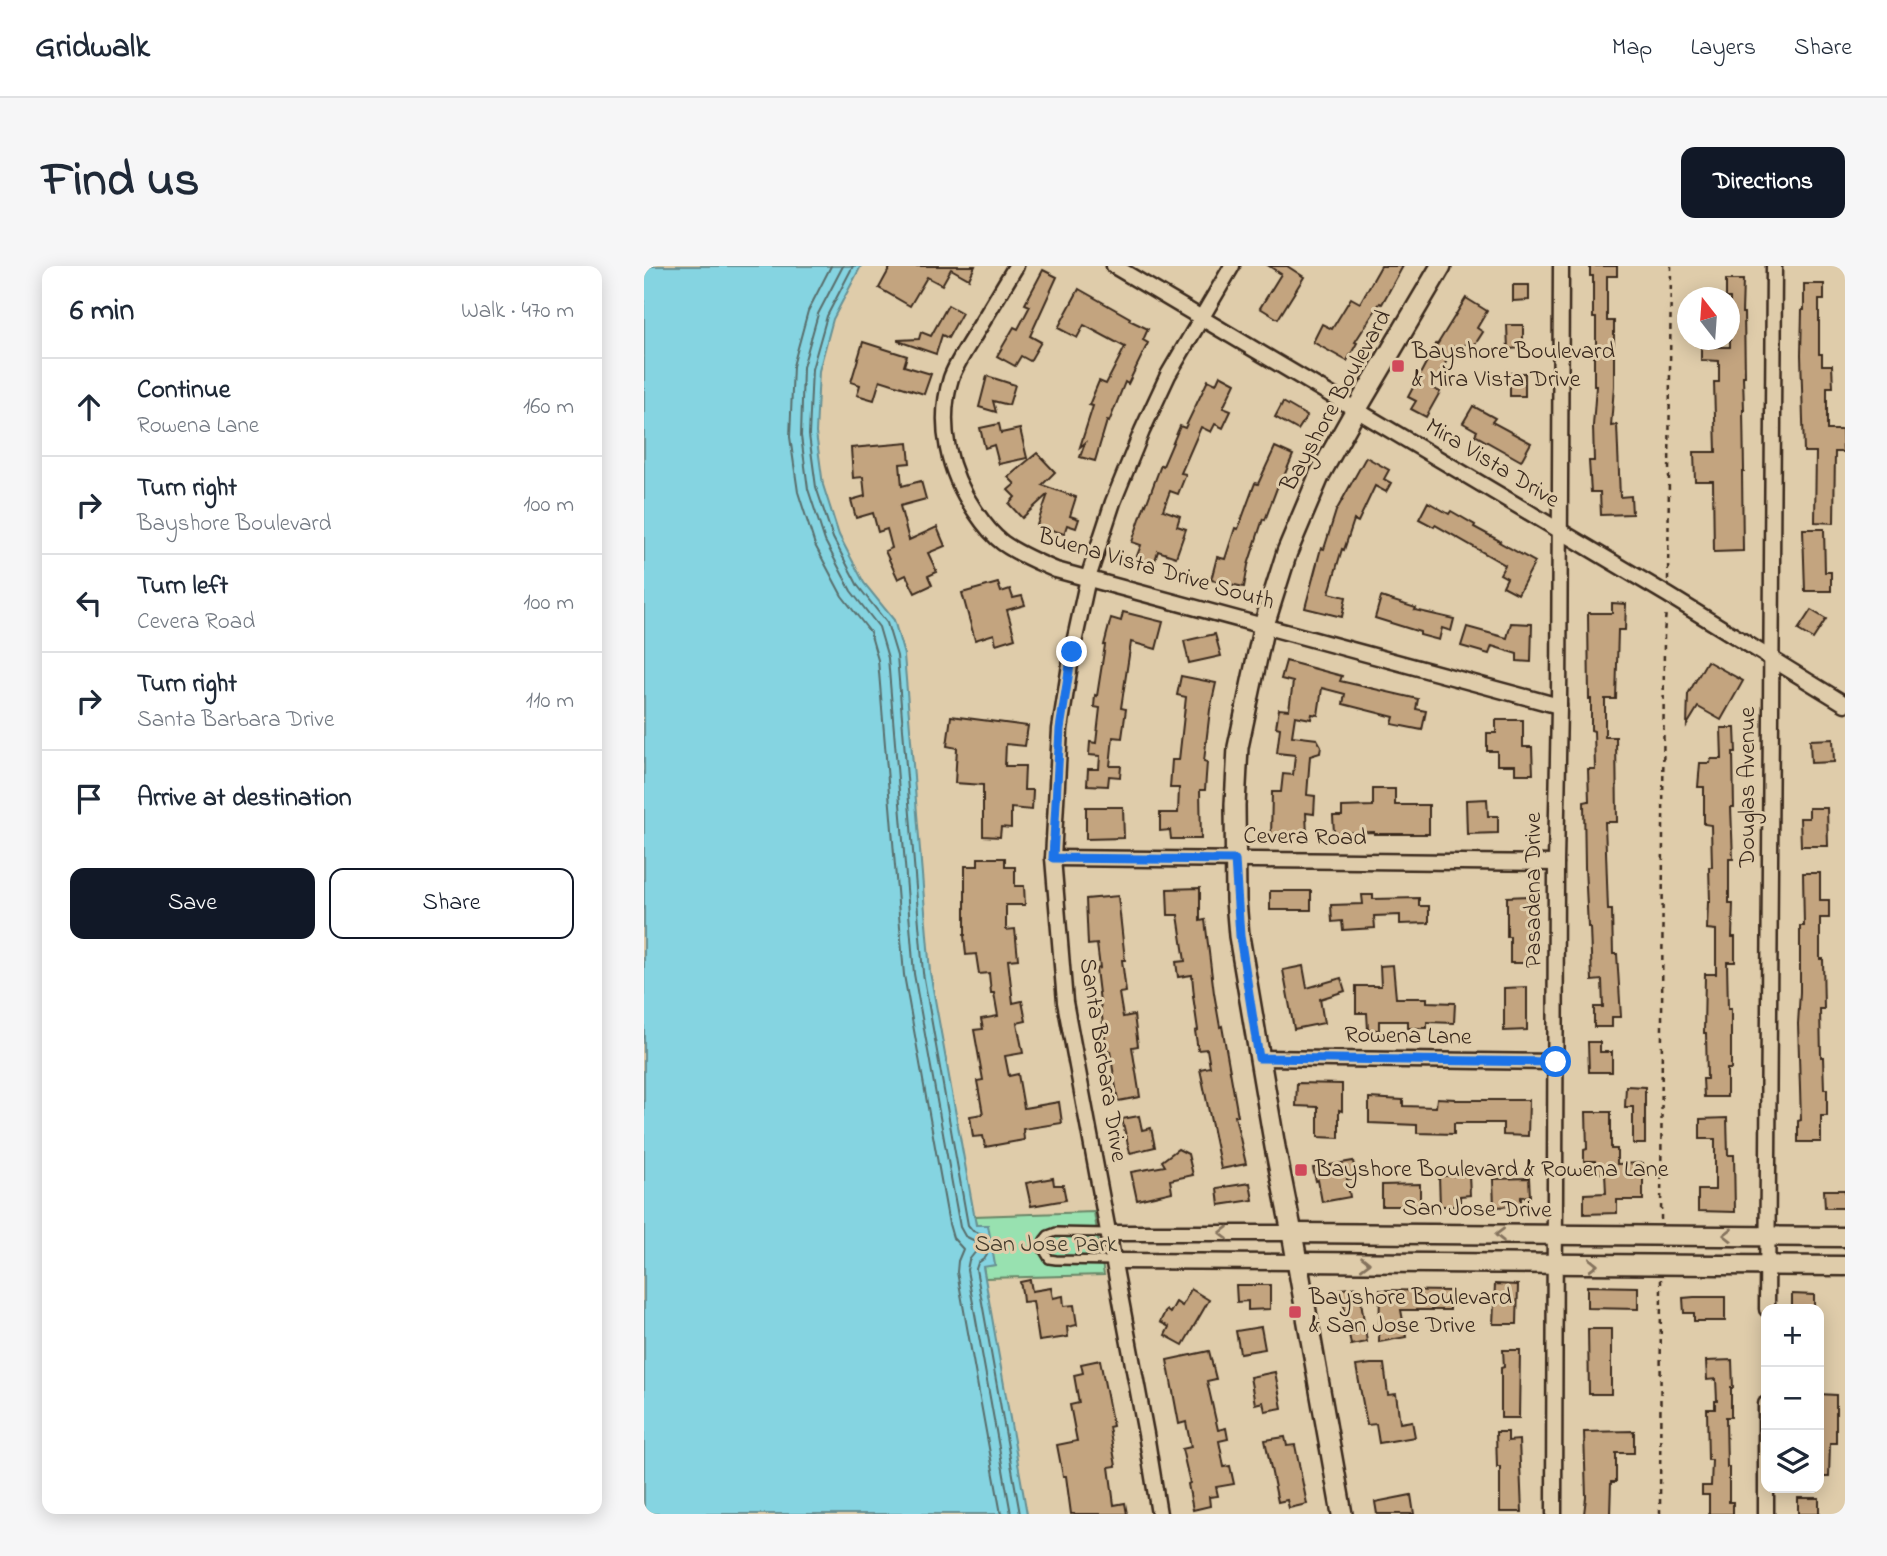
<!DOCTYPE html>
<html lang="en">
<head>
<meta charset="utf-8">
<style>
  :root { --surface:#fff; --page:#f6f6f7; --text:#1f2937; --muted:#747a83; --line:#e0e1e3; --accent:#111827 }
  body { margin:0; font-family:"Indie Flower",sans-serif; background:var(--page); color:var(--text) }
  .controls { position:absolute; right:21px; bottom:21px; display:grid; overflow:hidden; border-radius:14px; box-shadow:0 4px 18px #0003 }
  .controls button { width:63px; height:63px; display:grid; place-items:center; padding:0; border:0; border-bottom:2px solid var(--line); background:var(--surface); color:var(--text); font:35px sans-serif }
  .compass { position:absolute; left:1033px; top:21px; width:63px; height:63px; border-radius:50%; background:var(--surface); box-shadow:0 4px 18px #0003; rotate:343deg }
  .stop { position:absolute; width:21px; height:21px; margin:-16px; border:5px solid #1a73e8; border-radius:50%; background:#fff }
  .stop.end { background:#1a73e8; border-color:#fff; box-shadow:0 2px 7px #0008 }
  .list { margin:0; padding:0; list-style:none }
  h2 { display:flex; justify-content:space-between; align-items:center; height:91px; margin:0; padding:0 28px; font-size:30px }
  h2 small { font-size:23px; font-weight:400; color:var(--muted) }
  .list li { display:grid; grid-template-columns:46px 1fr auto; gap:21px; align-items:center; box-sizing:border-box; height:98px; padding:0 28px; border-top:2px solid var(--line) }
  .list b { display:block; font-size:26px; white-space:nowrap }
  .list p { margin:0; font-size:23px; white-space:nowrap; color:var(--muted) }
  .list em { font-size:23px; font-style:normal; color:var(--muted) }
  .actions { display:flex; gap:14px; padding:21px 28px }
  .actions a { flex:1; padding:16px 0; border:2px solid var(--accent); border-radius:14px; text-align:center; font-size:24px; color:var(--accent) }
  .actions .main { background:var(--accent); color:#fff }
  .icon { flex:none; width:38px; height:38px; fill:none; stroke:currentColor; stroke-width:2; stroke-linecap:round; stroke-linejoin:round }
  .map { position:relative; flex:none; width:1201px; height:1248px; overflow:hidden; border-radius:14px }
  header { display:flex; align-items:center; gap:42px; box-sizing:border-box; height:98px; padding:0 35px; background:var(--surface); border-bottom:2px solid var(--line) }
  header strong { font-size:33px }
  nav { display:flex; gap:38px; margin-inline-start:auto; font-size:24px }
  .intro { display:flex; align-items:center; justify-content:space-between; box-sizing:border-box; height:168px; padding:0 42px }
  h1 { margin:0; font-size:49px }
  .button { padding:18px 32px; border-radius:14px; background:var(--accent); color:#fff; font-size:24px; font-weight:700 }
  main { display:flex; gap:42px; padding:0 42px }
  aside { flex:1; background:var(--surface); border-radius:14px; box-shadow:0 4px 18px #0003 }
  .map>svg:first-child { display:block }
</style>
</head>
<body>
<header>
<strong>Gridwalk</strong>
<nav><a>Map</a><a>Layers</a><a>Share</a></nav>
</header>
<div class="intro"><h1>Find us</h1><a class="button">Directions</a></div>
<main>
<aside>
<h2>6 min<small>Walk · 470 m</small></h2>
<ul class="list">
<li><svg class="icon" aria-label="ahead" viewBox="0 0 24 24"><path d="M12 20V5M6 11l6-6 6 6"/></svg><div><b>Continue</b><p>Rowena Lane</p></div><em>160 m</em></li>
<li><svg class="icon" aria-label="right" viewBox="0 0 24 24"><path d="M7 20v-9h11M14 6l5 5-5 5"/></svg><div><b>Turn right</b><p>Bayshore Boulevard</p></div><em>100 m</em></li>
<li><svg class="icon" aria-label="left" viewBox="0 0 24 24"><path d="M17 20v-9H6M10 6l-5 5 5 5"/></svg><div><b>Turn left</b><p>Cevera Road</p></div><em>100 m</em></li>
<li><svg class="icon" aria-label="right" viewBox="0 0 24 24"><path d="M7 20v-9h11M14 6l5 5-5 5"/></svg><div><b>Turn right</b><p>Santa Barbara Drive</p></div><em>110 m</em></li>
<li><svg class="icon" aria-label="arrive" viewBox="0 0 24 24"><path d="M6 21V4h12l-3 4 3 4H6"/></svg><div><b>Arrive at destination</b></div></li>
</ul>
<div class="actions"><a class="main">Save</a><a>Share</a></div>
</aside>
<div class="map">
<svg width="1201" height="1248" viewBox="0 0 1201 1248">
  <rect width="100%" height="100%" fill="#dfccaa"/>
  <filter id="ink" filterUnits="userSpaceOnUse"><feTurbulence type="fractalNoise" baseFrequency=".0143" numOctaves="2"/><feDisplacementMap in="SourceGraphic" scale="14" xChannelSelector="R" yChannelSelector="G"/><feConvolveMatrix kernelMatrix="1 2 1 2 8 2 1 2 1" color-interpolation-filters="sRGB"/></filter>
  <g filter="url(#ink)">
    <path fill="#98e1b0" stroke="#6a8667" stroke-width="2" d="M450,946L460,1009L341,1012L339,1000L351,999L332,959L330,950Z"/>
    <path fill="#85d4e1" stroke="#679093" stroke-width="2" d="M0,0H217L189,53L175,105L172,167L179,219L195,269L220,317L250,354L260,389L286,706L332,959H344L351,999L339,1001L383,1248H0Z"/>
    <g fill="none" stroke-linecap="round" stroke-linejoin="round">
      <g stroke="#596e6c" stroke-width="2">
        <path d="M187,0L164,45L149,100L146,171L154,226L171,279L198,330L226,366L234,394L260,709L305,958L309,972L319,983L314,995L313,1006L357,1248"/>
        <path d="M199,0L174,48L159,101L157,170L164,223L181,275L207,325L235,361L244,392L270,708L316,961L321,970L331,975L333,984L325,994L323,1004L367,1248"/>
        <path d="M209,0L183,50L168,103L165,169L172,221L189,272L214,320L243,357L253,390L279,707L324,959L329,965L338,968L343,989L341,992L334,997L332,1003L376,1248"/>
      </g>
    </g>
    <g fill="#c3a47f" stroke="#3b2a1e" stroke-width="2">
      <path d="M247,0H331L325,13L307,3L298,19L283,11L266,40L235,22Z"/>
      <path d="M625,0H643L660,11L634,53L616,42L637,8Z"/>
      <path d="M737,0H759L738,38L736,37L711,76L713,77L703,95L669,76L678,58L688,63L707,32L716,37Z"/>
      <path d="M946,0H973V10H963V55H970V120L967,160L973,159L976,231L987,230L988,248L957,249L956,226H947L945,195H950L949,160L952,120H950V89H952V52H949V10H946Z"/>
      <path d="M399,4L413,11L386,70L397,76L386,95L377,90L371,100L353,90L370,61L374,63L386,40L381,38Z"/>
      <path d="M1082,14H1099L1098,47H1100L1101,110H1099L1100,144H1099L1100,205H1098L1099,285L1070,286L1069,215H1051L1050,186H1072L1070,116H1075V95L1057,94V81H1086V32H1082Z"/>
      <path d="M1160,18H1180V34H1175V88H1178V99H1188L1189,121H1183V164H1198L1199,186H1191L1190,257L1171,256L1172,186H1160L1157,89L1158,44H1160Z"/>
      <path d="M869,19H885V34L869,35Z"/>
      <path d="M435,23L486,52L485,54L504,63L499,74L504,77L484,118L481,116L465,156L463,155L451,195L436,191L441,177L436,181L449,140L445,139L455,115L462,118L481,81L440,59L433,72L414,62Z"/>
      <path d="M822,32L843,45L833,62L839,66L830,80L823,75L817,85L810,81L788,122L796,126L782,151L767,143L772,135L764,131L792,78L793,79Z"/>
      <path d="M304,39L318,47L304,72L298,69L292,88L254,75V74L275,73L277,66L287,70Z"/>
      <path d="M863,59H879V82L864,83Z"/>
      <path d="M219,76L263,90L260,100L287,108L280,128L236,114L230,134L213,129L216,119L207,116Z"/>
      <rect x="866" y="107" width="15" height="23"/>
      <path d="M576,109L591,117L579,142L587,145L579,162L571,158L567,166L557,161L537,207L542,208L534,228L526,225L519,244L536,250L533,260L542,263L532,291L514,285L508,304L490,298L497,279L488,276L501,238L502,239L517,199L519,200L536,160L541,162L564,114L572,118Z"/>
      <path d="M343,110L371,119L365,139L349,135L352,146L335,141Z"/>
      <path d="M639,136L663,150L654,164L631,151Z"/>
      <path d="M829,140L851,152L848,156L887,177L877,195L831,169L833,165L819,157Z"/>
      <path d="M355,158L357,167L376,163L383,192L355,198L350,179L341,182L336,162Z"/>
      <path d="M264,177L266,197L256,198L258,220L277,215L282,233L256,240L265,274L293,261L301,280L284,287L293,306L284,310L288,319L271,327L262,309L254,313L241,285L248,282L243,263L234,266L229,247L212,252L207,234L221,230L219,211L209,212L207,182Z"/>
      <path d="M631,181L649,189L638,215L636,214L621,254L619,253L604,299L600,321L567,314L573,291L581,293L591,262L594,263L611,217L614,218Z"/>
      <path d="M393,187L411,206L398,219L432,231L426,250L435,253L432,262L423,259L420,268L393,259L404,228L378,252L365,238L371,231L364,224L371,218L364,211Z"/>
      <path d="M722,191L745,204L740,213L747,217L742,226L731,220L714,256L710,254L700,284L698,283L685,327L702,331L698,351L661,342L677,282L680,283L692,245Z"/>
      <path d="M784,236L805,248L807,245L831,259L830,261L856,275L855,276L891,296L874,328L859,320L863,312L856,308L861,299L791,259L790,261L775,253Z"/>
      <path d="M1159,263H1180L1181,306H1187V325H1161Z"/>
      <path d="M354,317L357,326L366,323L369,332L378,330L381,339L363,344L371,372L352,378L350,368L331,374L318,327Z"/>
      <path d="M737,331L772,342L771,344L810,353L807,365L798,362L795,374L776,369V366L731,352Z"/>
      <path d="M968,337L982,338L981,364H974L972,433H961V471H972L973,556H961L964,644H968L969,688H973L977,751H968V761H950V741H959L958,714L948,715L946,661H944L941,601L940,536L945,535L944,503H951L950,465L947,464V433H945L944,347H968Z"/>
      <path d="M1167,344L1182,353L1169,373L1154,364Z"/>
      <path d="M479,346L519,356L512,383L487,376L477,442L482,443L478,472L469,471L466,500H477L476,511L465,510L464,520L443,519L444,503H455L456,490L445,489L446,476L452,477L456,442L450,441L451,429L453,430L461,379H460L467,352L477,355Z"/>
      <path d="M867,357L888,358L887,396L873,395V388L848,380L845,388L817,380L823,361L863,372Z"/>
      <path d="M571,368L577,390L545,397L540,375Z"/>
      <path d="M642,395L698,410L696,415L774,433L772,443L782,445L778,464L748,458L750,451L699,438L701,428L678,422L674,449L668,448L667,453L651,450L648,470L673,473L677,480L676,487L666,490L663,529L671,530L670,548L662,547L663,570L627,571L628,526H637L639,508L649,509L651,489L633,487L636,462L632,461L635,443L645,444L649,416L637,413Z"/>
      <path d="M1063,395L1099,415L1077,454L1054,441L1043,459L1044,428Z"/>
      <path d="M537,410L572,417L566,444L560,495L563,496L561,524H556L557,573H527L526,564L516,565V547H534L535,522H526L528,494H535L542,431L533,429Z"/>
      <path d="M307,450L384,460L381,480L362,478L361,500H381L380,524H389L388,544L367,542V562L357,561L356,571L339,570V519L311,517L313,482L303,480Z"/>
      <path d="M852,454H879V481H888L889,508H871V499H853V485H843V467H852Z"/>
      <path d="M1077,462H1091L1092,486H1089L1090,541H1087L1089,593H1085V637H1089L1088,671H1091V696H1083L1084,743H1087V803H1083V831H1060L1059,813H1063L1062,767H1060L1061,708H1072V664L1063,663L1064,636H1066L1065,601H1068L1067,559L1060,558V521H1054L1056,497H1066L1067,493H1078Z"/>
      <path d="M1189,473L1190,496L1167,497L1166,474Z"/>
      <path d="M729,523H751V539H785V568H730V566L690,567L689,550H698V541L729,540Z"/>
      <path d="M843,533L844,550H854V567L823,568L822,534Z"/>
      <path d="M442,541H479L480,572L442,573Z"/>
      <path d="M1165,542H1183L1184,580H1157L1156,552H1165Z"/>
      <path d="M334,592H361V601H371V620H380L381,639H362V664L371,663L374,693L364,694L369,737L378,735L382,755L373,757L379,787L361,790L365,810L374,808L380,842L415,836L418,857L379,863L380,874L341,881L339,870L329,871L326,850L339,848L333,815L339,814L330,764L339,763L337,753L354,750L350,727H347L345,707L335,708L332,688L322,689L320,669H321V600H334Z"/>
      <path d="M1159,607H1176V634H1185V652H1176V693H1179L1180,743H1176L1177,791H1179L1180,823H1183V850H1177V876H1154V855L1157,854L1154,758L1156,726V660H1160Z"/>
      <path d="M556,622V655L561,654L570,727L576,761L578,760L594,850H591L602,898L577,903L556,803L566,801L563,783L554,784L551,765L554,764L549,730H550L548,709L534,711L532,696L541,695L534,649H524L523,623Z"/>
      <rect x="626" y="625" width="41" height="19"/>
      <path d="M718,629H729V633L775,632V640H785V657L756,658V649L730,650L731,662L699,664L698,655L688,656L687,639L719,638Z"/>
      <path d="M474,630L481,694H478L482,726L475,727L479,751L490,749L494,780L488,781L496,831L474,835L466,785H463L457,744L452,703L456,702L453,678L444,679L442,633Z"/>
      <path d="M884,630L883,697H866V671H863V631Z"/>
      <path d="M749,699L752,732H783V736L811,737L810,757L783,756V762H764V755H735V764H724L723,747H712V720H737L736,700Z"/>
      <path d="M659,700L663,722L697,712L701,725L676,733L680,757L650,763L639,704Z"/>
      <path d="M883,721V764L860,765V722Z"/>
      <path d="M944,776H956V786H968V806H945Z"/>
      <path d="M653,817L698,818V845L695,844V872L674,871V841L652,840Z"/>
      <path d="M982,820L1001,821V878H989V841H981Z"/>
      <path d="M725,832L759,834V840L792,841L793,832L811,833V834H885L884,870L859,869V857H810V868L773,867V859L725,857Z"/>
      <path d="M942,846H967V883H973V898L999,897V934H973V947L940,948V928L962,927L961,907H951V895H940V884L943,883Z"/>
      <path d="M495,850L498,864L507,862L511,881L486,887L478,853Z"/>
      <path d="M1083,852L1084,889H1090L1091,946L1054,945V924H1071V873H1056V853Z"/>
      <path d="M534,883L544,888L549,909L526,914L528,926L493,934L487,906L521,900L518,895Z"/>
      <path d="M709,895L712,912L703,913L706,931L678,936L674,914L672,915L669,902Z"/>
      <path d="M825,909L826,929L816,930V940H796L795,910Z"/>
      <path d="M409,912L410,919H419L422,934L387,940L382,917Z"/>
      <path d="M885,912L886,930L877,931V940L850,941L849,913Z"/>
      <path d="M606,917L609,934L575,939L573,922Z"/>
      <path d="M776,918V940H738V919Z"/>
      <path d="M1180,924H1201V942H1181Z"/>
      <path d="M386,1014L388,1025L407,1022L409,1032L419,1030L420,1040L430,1039L433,1059L423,1061L424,1071L395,1075L389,1035L379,1036L378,1026L376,1016Z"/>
      <path d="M851,1018L874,1019L873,1058H849Z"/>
      <path d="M592,1019H626V1043L604,1044V1035L593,1036Z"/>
      <path d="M943,1020L994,1021V1043L943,1042Z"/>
      <path d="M715,1021L723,1076L707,1079L697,1023Z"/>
      <path d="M547,1023L565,1034L539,1079L521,1069L525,1061L516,1056L522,1044L526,1047L532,1036L538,1040Z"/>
      <path d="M736,1024L806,1025V1044H757L762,1071L735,1076Z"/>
      <path d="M1148,1028L1170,1029V1043H1148Z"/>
      <path d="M1050,1031H1081V1055H1050V1047H1040L1039,1032Z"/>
      <path d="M617,1061L621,1083L596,1087L592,1065Z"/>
      <path d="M944,1063H967V1128H945Z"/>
      <path d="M859,1084H876L875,1152H857V1102L860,1101Z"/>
      <path d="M565,1085L572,1113L563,1115L574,1164L582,1162L584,1173L575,1175L580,1201L586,1200L590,1218L572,1221L574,1230L565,1231L566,1240L549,1244L544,1218L546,1217L538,1183L547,1181L542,1156L535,1158L523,1094Z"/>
      <path d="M456,1094L469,1160L465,1161L472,1200L465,1201L470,1239L481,1237L483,1248H427L422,1210H419L413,1179L433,1175L426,1139L435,1137L430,1109L439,1107L437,1098Z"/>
      <path d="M1088,1094L1089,1122H1087V1151H1082L1083,1201H1085V1236H1089V1248H1065V1229H1058V1220H1067L1068,1194H1064L1063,1143H1071V1135H1073L1072,1113L1063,1114L1062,1095Z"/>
      <path d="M727,1098H740L744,1129L752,1128L756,1157L768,1155L771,1171L735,1177L732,1158L723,1159L712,1100Z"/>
      <path d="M631,1106L638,1142L621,1145L619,1136L611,1138L606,1111Z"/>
      <path d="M1175,1128L1192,1129V1177H1186L1185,1211H1175Z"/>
      <path d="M990,1165V1187H972V1216H967L966,1248H940L942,1231L940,1166Z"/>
      <path d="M852,1166H864V1175L875,1174L878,1246H856V1201H853Z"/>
      <path d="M641,1171L643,1180L651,1179L663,1238L645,1242L643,1234L634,1236L621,1174Z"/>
      <path d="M767,1229L770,1248H733L731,1236Z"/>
      <rect x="1154" y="1232" width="21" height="16"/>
    </g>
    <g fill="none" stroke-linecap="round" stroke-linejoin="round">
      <g stroke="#3b2a1e" stroke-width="12">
        <path id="service" d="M464,967L412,966L404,969L400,974L399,983L405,993L412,994L470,995"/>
      </g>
      <g stroke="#3b2a1e" stroke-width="19">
        <g id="minor">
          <path d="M372,0C359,22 346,43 333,65C324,80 313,96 307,112C293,158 304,206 331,245C339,257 348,269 359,277C376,289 394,296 412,304L915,440"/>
          <path d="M470,0L1024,329L1201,438"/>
          <path d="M409,592L912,597"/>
          <path d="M615,792L912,796"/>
          <path d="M464,967H648"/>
          <path d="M470,995L653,996"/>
          <path d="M1123,1043L1130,0"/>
          <path d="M515,1248L502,1168L421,736L409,592L416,463L428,386L444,312L469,236L498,165L524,109L588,0"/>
          <path d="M910,1248L912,597L915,440L917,0"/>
          <path d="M1122,1248V1138"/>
        </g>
      </g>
      <g stroke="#3b2a1e" stroke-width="23">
        <g id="tertiary">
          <path d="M648,967L1201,971"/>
          <path d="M653,996L1201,1000"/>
        </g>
      </g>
      <g stroke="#3b2a1e" stroke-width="24">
        <path id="secondary" d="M698,1248L648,967L631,881L595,670L592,634L591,539L594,481L620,359L643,286L676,208L712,144L797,0"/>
      </g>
      <g stroke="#3b2a1e" stroke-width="2.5" stroke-dasharray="5 5" stroke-linecap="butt">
        <path d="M1024,314L1027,0"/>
        <path d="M1017,954L1020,368L1022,345"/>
        <path d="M1016,1248L1017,1013"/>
      </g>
      <use href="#service" stroke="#dfccaa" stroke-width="7"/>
      <use href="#minor" stroke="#dfccaa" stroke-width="14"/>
      <use href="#tertiary" stroke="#dfccaa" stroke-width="18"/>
      <use href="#secondary" stroke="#dfccaa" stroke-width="19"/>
    </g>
    <defs><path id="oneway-chevron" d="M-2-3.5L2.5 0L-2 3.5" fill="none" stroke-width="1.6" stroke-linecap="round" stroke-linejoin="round" transform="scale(1.75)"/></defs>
    <g stroke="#85735d">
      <use href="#oneway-chevron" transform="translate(580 967) rotate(-180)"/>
      <use href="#oneway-chevron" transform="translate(856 969) rotate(-179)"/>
      <use href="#oneway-chevron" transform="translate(1084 969) rotate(180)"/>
      <use href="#oneway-chevron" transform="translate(721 997) rotate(1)"/>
      <use href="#oneway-chevron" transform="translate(949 999) rotate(1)"/>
    </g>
  </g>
  <g fill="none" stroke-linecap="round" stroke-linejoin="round" filter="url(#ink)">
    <path stroke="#1a73e8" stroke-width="9" d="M428,386L416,463L409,592L591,594L596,670L615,792L912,796"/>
  </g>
  <g fill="#d1495b" stroke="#dfccaa" stroke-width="2.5">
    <rect x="747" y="93" width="14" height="14" rx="3.5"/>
    <rect x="650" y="897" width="14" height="14" rx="3.5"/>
    <rect x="644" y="1039" width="14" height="14" rx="3.5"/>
  </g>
  <g text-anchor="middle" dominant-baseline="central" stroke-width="6" stroke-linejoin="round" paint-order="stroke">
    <g font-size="24" fill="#3b2a1e" stroke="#dfccaa" text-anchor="start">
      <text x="768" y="86">Bayshore Boulevard<tspan x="768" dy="28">&amp; Mira Vista Drive</tspan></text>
      <text x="671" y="904">Bayshore Boulevard &amp; Rowena Lane</text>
      <text x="665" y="1032">Bayshore Boulevard<tspan x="665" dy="28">&amp; San Jose Drive</tspan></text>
    </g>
    <g font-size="24" fill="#3b2a1e" stroke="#dfccaa">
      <text transform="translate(693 135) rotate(-61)">Bayshore Boulevard</text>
      <text transform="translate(848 198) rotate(31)">Mira Vista Drive</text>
      <text transform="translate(512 304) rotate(16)">Buena Vista Drive South</text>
      <text transform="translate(1104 521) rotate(-90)">Douglas Avenue</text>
      <text transform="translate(661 572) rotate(1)">Cevera Road</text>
      <text transform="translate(890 624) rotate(-90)">Pasadena Drive</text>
      <text transform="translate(764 771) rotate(1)">Rowena Lane</text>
      <text transform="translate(458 794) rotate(81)">Santa Barbara Drive</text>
      <text transform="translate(833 944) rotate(1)">San Jose Drive</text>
    </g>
    <g font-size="24" fill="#443c2d" stroke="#dfccaa">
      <text x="402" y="979">San Jose Park</text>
    </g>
  </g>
</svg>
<div class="controls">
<button>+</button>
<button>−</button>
<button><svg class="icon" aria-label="layers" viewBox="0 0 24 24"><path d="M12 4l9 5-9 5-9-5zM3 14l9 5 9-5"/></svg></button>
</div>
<svg class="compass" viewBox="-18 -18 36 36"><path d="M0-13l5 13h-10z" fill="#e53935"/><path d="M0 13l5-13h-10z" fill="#747a83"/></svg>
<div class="stop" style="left:912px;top:796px"></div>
<div class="stop end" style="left:428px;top:386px"></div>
</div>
</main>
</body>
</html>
